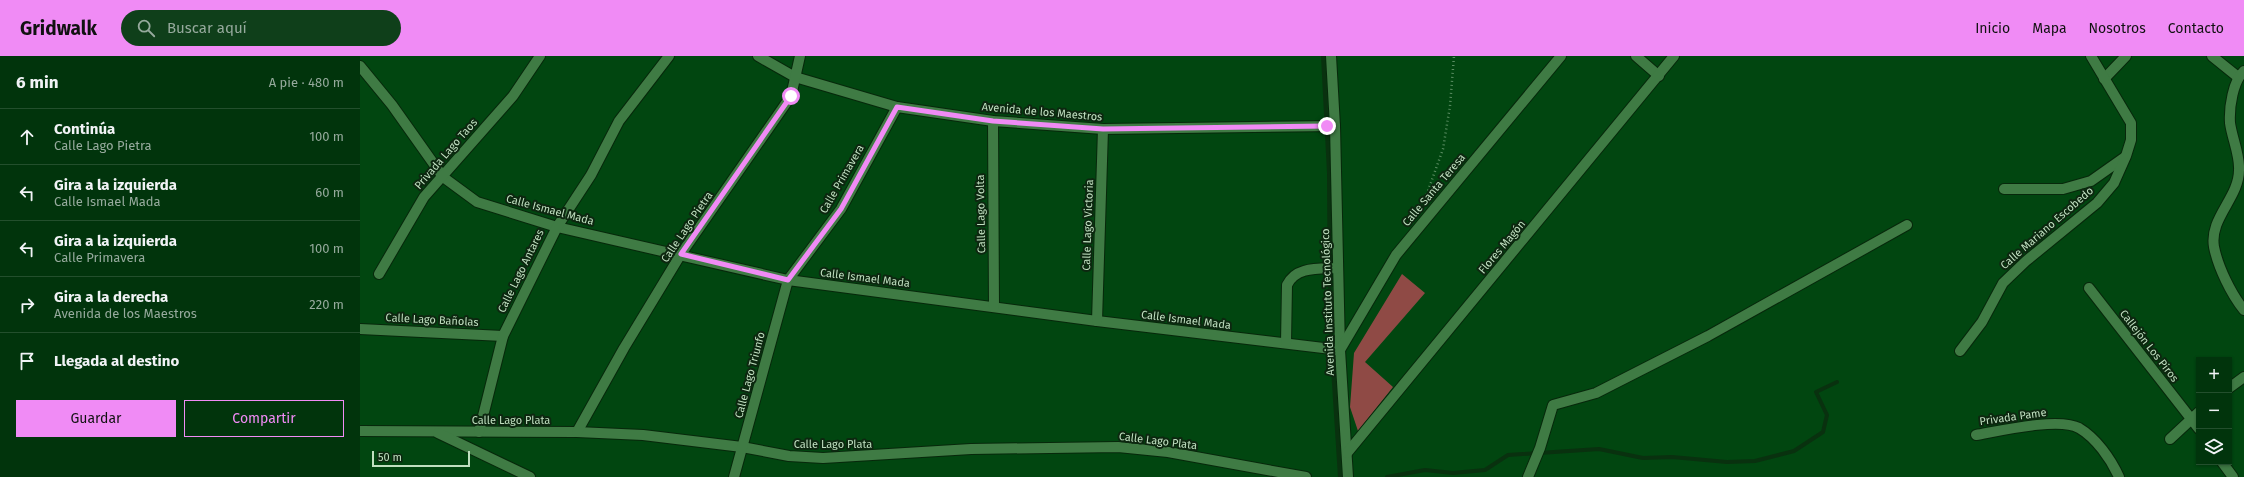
<!DOCTYPE html>
<html lang="es">
<head>
<meta charset="utf-8">
<style>
  :root { --surface:#01340c; --page:#0f3f1a; --text:#f1f3f6; --muted:#96aa9d; --line:#234f2d; --accent:#f08bf5 }
  body { margin:0; font-family:"Fira Sans",sans-serif; background:var(--page); color:var(--text) }
  .controls { position:absolute; right:12px; bottom:12px; display:grid; overflow:hidden; border-radius:0px; box-shadow:0 1px 3px #0004 }
  .controls button { width:36px; height:36px; display:grid; place-items:center; padding:0; border:0; border-bottom:1px solid var(--line); background:var(--surface); color:var(--text); font:20px sans-serif }
  .scale { position:absolute; left:12px; bottom:10px; width:98px; box-sizing:border-box; padding-left:4px; border:2px solid #c0dfc0; border-top:0; font-size:11px; line-height:14px; white-space:nowrap; color:#c0dfc0; -webkit-text-stroke:3px #0d2710; paint-order:stroke }
  .stop { position:absolute; width:12px; height:12px; margin:-9px; border:3px solid #f08bf5; border-radius:50%; background:#fff }
  .stop.end { background:#f08bf5; border-color:#fff; box-shadow:0 1px 4px #0008 }
  .list { margin:0; padding:0; list-style:none }
  h2 { display:flex; justify-content:space-between; align-items:center; height:52px; margin:0; padding:0 16px; font-size:17px }
  h2 small { font-size:13px; font-weight:400; color:var(--muted) }
  .list li { display:grid; grid-template-columns:26px 1fr auto; gap:12px; align-items:center; box-sizing:border-box; height:56px; padding:0 16px; border-top:1px solid var(--line) }
  .list b { display:block; font-size:15px; white-space:nowrap }
  .list p { margin:0; font-size:13px; white-space:nowrap; color:var(--muted) }
  .list em { font-size:13px; font-style:normal; color:var(--muted) }
  .actions { display:flex; gap:8px; padding:12px 16px }
  .actions a { flex:1; padding:9px 0; border:1px solid var(--accent); border-radius:0px; text-align:center; font-size:14px; color:var(--accent) }
  .actions .main { background:var(--accent); color:#111 }
  .icon { flex:none; width:22px; height:22px; fill:none; stroke:currentColor; stroke-width:2; stroke-linecap:round; stroke-linejoin:round }
  .map { position:relative; flex:none; width:1884px; height:421px; overflow:hidden }
  header { display:flex; align-items:center; gap:24px; box-sizing:border-box; height:56px; padding:0 20px; background:var(--accent); color:#111 }
  header strong { font-size:19px }
  nav { display:flex; gap:22px; margin-inline-start:auto; font-size:14px }
  .search { width:280px; height:36px; background:var(--page); display:flex; align-items:center; gap:10px; box-sizing:border-box; padding:0 14px; border-radius:22px; color:var(--muted); font-size:15px }
  main { display:flex }
  aside { flex:1; background:var(--surface) }
  .map>svg:first-child { display:block }
</style>
</head>
<body>
<header>
<strong>Gridwalk</strong>
<div class="search"><svg class="icon" aria-label="search" viewBox="0 0 24 24"><circle cx="10" cy="10" r="6"/><path d="M15 15l6 6"/></svg>Buscar aquí</div>
<nav><a>Inicio</a><a>Mapa</a><a>Nosotros</a><a>Contacto</a></nav>
</header>
<main>
<aside>
<h2>6 min<small>A pie · 480 m</small></h2>
<ul class="list">
<li><svg class="icon" aria-label="ahead" viewBox="0 0 24 24"><path d="M12 20V5M6 11l6-6 6 6"/></svg><div><b>Continúa</b><p>Calle Lago Pietra</p></div><em>100 m</em></li>
<li><svg class="icon" aria-label="left" viewBox="0 0 24 24"><path d="M17 20v-9H6M10 6l-5 5 5 5"/></svg><div><b>Gira a la izquierda</b><p>Calle Ismael Mada</p></div><em>60 m</em></li>
<li><svg class="icon" aria-label="left" viewBox="0 0 24 24"><path d="M17 20v-9H6M10 6l-5 5 5 5"/></svg><div><b>Gira a la izquierda</b><p>Calle Primavera</p></div><em>100 m</em></li>
<li><svg class="icon" aria-label="right" viewBox="0 0 24 24"><path d="M7 20v-9h11M14 6l5 5-5 5"/></svg><div><b>Gira a la derecha</b><p>Avenida de los Maestros</p></div><em>220 m</em></li>
<li><svg class="icon" aria-label="arrive" viewBox="0 0 24 24"><path d="M6 21V4h12l-3 4 3 4H6"/></svg><div><b>Llegada al destino</b></div></li>
</ul>
<div class="actions"><a class="main">Guardar</a><a>Compartir</a></div>
</aside>
<div class="map">
<svg width="1884" height="421" viewBox="0 0 1884 421">
  <rect width="100%" height="100%" fill="#014610"/>
  <path fill="#8f4a45" d="M1042,218L1065,237L1005,306L1033,331L998,375L990,351L994,297Z"/>
  <g fill="none" stroke-linecap="round" stroke-linejoin="round">
    <g stroke="#09310f" stroke-width="4">
      <path d="M963,0L969,117L970,265L980,421"/>
      <path d="M1027,421L1065,414L1093,417L1125,414L1148,399L1239,393L1283,402L1312,401L1367,406L1395,405L1434,395L1463,376L1467,359L1456,336L1477,326"/>
    </g>
    <g stroke="#07280b" stroke-width="12">
      <g id="minor">
        <path d="M398,0L435,21L537,51L633,65L743,73L975,70"/>
        <path d="M971,0L975,70L980,294L988,421"/>
        <path d="M1276,0L1299,20"/>
        <path d="M1852,0L1878,21"/>
        <path d="M0,10L32,49L83,121L117,146L197,171L428,224L737,265L980,294L1036,199L1201,0"/>
        <path d="M1884,15C1873,25 1869,51 1870,67C1872,82 1880,99 1879,114C1879,142 1849,162 1854,191C1858,211 1871,238 1884,254"/>
        <path d="M1744,23L1766,0"/>
        <path d="M633,65L634,251"/>
        <path d="M1644,133H1703L1731,125L1765,101"/>
        <path d="M19,218L64,141L153,40L180,0"/>
        <path d="M1729,232L1839,373"/>
        <path d="M737,265L743,73"/>
        <path d="M0,273L143,280"/>
        <path d="M926,287L927,229C936,210 959,213 978,212"/>
        <path d="M1600,295L1622,266L1643,227L1666,205L1737,147L1754,127L1766,100L1771,84V67L1731,0"/>
        <path d="M1869,332L1884,321"/>
        <path d="M0,375L217,376L283,379L382,391L429,400L463,402L611,393L758,391L808,396L946,421"/>
        <path d="M119,376L143,280L197,171L231,119L259,65L309,0"/>
        <path d="M217,376L264,292L321,198L431,40L440,0"/>
        <path d="M78,377L170,421"/>
        <path d="M1616,379C1639,375 1699,361 1719,372C1736,382 1751,403 1759,421"/>
        <path d="M1810,383L1839,356"/>
        <path d="M987,397L1314,0"/>
        <path d="M1862,406L1873,421"/>
        <path d="M374,421L428,224L481,153L537,51"/>
        <path d="M1168,421L1180,392L1193,349L1236,337L1348,280L1547,169"/>
      </g>
    </g>
    <path stroke="#5a8d62" stroke-width="2.5" stroke-dasharray="1 3" stroke-linecap="butt" d="M1064,146L1083,93L1090,50L1094,0"/>
    <use href="#minor" stroke="#3f7b44" stroke-width="10"/>
  </g>
  <g fill="none" stroke-linecap="round" stroke-linejoin="round">
    <path stroke="#f08bf5" stroke-width="5" d="M431,40L321,198L428,224L481,153L537,51L633,65L743,73L967,70"/>
  </g>
  <g text-anchor="middle" dominant-baseline="central" stroke-width="4" stroke-linejoin="round" paint-order="stroke">
    <g font-size="11" fill="#c0dfc0" stroke="#0d2710">
      <text transform="translate(682 56) rotate(5)">Avenida de los Maestros</text>
      <text transform="translate(86 98) rotate(-49)">Privada Lago Taos</text>
      <text transform="translate(482 123) rotate(-60)">Calle Primavera</text>
      <text transform="translate(1074 134) rotate(-50)">Calle Santa Teresa</text>
      <text transform="translate(190 154) rotate(15)">Calle Ismael Mada</text>
      <text transform="translate(621 158) rotate(-91)">Calle Lago Volta</text>
      <text transform="translate(728 169) rotate(-88)">Calle Lago Victoria</text>
      <text transform="translate(327 171) rotate(-56)">Calle Lago Pietra</text>
      <text transform="translate(1687 172) rotate(-41)">Calle Mariano Escobedo</text>
      <text transform="translate(1142 191) rotate(-50)">Flores Magón</text>
      <text transform="translate(161 215) rotate(-64)">Calle Lago Antares</text>
      <text transform="translate(505 222) rotate(7)">Calle Ismael Mada</text>
      <text transform="translate(968 246) rotate(-92)">Avenida Instituto Tecnológico</text>
      <text transform="translate(72 264) rotate(3)">Calle Lago Bañolas</text>
      <text transform="translate(826 264) rotate(7)">Calle Ismael Mada</text>
      <text transform="translate(1789 290) rotate(52)">Callejón Los Piros</text>
      <text transform="translate(390 319) rotate(-75)">Calle Lago Triunfo</text>
      <text transform="translate(1653 361) rotate(-8)">Privada Pame</text>
      <text x="151" y="364">Calle Lago Plata</text>
      <text transform="translate(798 385) rotate(7)">Calle Lago Plata</text>
      <text x="473" y="388">Calle Lago Plata</text>
    </g>
  </g>
</svg>
<div class="controls">
<button>+</button>
<button>−</button>
<button><svg class="icon" aria-label="layers" viewBox="0 0 24 24"><path d="M12 4l9 5-9 5-9-5zM3 14l9 5 9-5"/></svg></button>
</div>
<div class="scale">50 m</div>
<div class="stop" style="left:431px;top:40px"></div>
<div class="stop end" style="left:967px;top:70px"></div>
</div>
</main>
</body>
</html>
